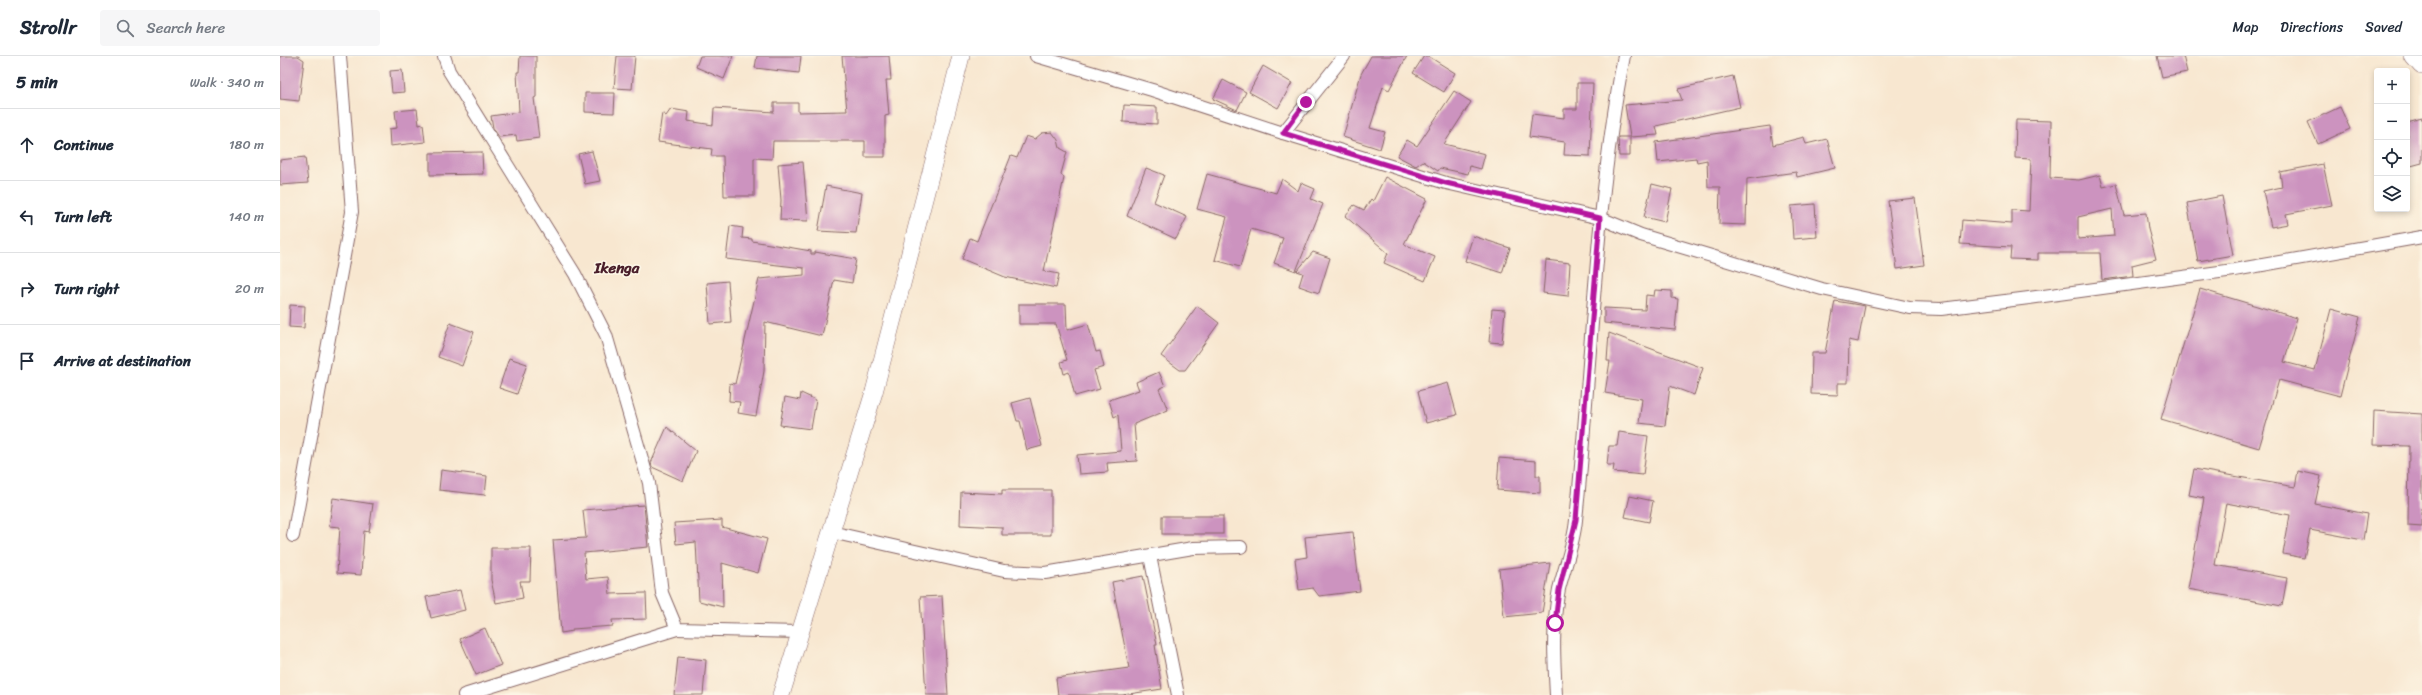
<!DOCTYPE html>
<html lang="en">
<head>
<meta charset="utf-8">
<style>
  :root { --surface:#fff; --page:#f6f6f7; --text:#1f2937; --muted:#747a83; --line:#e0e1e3 }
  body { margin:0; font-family:Sriracha,sans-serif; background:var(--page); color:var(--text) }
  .controls { position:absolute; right:12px; top:12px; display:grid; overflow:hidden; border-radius:4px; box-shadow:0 2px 6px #0003 }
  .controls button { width:36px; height:36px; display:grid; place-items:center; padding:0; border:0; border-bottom:1px solid var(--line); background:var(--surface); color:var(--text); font:20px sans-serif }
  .stop { position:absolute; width:12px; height:12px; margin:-9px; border:3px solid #b5179e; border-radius:50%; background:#fff }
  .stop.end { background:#b5179e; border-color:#fff; box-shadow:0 1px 4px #0008 }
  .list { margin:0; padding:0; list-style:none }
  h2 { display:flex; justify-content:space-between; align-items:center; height:52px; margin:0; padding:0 16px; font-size:17px }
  h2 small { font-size:13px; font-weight:400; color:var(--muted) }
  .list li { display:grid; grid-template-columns:26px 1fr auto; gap:12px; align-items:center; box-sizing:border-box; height:72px; padding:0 16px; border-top:1px solid var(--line) }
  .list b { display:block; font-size:15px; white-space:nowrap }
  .list em { font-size:13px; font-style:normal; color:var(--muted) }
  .icon { flex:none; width:22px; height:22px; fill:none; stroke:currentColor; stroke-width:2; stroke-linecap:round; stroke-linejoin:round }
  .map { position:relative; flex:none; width:2142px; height:639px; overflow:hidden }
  header { display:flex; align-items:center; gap:24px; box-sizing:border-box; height:56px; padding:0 20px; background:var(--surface); border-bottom:1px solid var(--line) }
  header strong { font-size:19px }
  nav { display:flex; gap:22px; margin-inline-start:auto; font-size:14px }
  .search { width:280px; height:36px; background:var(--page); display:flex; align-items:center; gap:10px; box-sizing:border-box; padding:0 14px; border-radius:4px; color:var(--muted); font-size:15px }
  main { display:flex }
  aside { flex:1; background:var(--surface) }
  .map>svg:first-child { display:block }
</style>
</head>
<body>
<header>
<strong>Strollr</strong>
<div class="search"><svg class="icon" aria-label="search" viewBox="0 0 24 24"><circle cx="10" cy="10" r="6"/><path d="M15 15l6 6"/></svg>Search here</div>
<nav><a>Map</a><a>Directions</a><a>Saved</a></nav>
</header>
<main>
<aside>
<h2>5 min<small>Walk · 340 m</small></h2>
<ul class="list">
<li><svg class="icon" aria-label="ahead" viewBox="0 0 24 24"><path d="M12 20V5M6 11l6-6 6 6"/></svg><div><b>Continue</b></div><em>180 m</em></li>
<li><svg class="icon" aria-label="left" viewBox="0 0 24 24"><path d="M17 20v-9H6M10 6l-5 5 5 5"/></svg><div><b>Turn left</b></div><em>140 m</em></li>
<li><svg class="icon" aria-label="right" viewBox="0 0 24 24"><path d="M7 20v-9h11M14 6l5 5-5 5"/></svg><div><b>Turn right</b></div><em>20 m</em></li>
<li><svg class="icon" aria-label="arrive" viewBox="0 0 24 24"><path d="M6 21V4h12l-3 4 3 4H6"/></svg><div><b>Arrive at destination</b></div></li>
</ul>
</aside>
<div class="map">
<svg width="2142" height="639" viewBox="0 0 2142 639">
  <rect width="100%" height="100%" fill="#fcf5e5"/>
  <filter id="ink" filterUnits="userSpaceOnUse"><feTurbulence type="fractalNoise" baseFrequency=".025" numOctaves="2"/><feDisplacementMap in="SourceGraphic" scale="8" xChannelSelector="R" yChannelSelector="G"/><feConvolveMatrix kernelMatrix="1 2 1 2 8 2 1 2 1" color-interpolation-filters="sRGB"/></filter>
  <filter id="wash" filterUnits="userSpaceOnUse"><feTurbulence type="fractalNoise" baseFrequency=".012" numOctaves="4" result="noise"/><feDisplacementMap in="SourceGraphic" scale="16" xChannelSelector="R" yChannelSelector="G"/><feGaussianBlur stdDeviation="0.9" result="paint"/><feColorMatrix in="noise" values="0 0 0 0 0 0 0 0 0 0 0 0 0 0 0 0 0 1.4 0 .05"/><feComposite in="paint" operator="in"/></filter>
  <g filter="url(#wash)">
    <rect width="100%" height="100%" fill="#f8e7d0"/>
    <g id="blocks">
      <g fill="#cc93bf" fill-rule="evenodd">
        <path d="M0,0H18L24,4L19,45L0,43Z"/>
        <path d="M240,0H256V41L254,42L259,82L237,85L236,79L219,81L213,72L211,60L239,56L237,16H239Z"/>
        <path d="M337,0H355L352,33L334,32Z"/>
        <path d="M420,0H453L444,23L416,11Z"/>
        <path d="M477,0H521L519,17L475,12Z"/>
        <path d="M562,0H609L611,24H606L609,59L605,60V101H585V85H493L492,103L474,102V140H444L443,100H431L432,93L378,86L382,57L386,60L391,53L409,56L408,65L433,69L434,52L494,56V47H518V56L567,55Z"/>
        <path d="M1091,0H1127L1109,34L1103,31L1090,72L1105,76L1100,93L1063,81L1081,18Z"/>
        <path d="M1144,0H1148L1175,17L1164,36L1133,17Z"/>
        <path d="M1877,0H1903L1907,16L1882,21Z"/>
        <path d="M983,10L1012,27L998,52L969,36Z"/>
        <path d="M122,14L124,36L112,37L110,15Z"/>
        <path d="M1453,20L1460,51L1376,70L1378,79L1350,81L1345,49L1402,44L1398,33Z"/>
        <path d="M943,24L966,36L957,54L933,43Z"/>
        <path d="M1297,27H1313L1310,100L1284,99L1285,86L1249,81L1252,58L1284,62V53H1297Z"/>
        <path d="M1174,35L1191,46L1164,88L1205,98L1201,113L1190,110L1188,118L1160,112L1158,115L1143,105L1136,110L1117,100L1127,84L1137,90Z"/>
        <path d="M305,37H335L334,57L305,56Z"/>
        <path d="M844,49L877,51V68L843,66Z"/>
        <path d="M2060,51L2070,73L2038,88L2028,66Z"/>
        <path d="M137,53L139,69L143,68L145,86L110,90L109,73L117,72L115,55Z"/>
        <path d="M2142,62V107L2127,111V66Z"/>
        <path d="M1736,64L1771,65L1770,122L1799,124L1820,119L1823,131L1836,128L1844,159L1866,157L1868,173L1876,203L1852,209L1853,220L1822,224L1820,197H1758V204L1730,203L1731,191L1680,188L1682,164L1732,168V154L1749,155L1751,103L1735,102ZM1832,153L1834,180L1798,183V161Z"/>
        <path d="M1490,70L1493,89L1524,81L1526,88L1547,83L1555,112L1517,121L1516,116L1467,123L1466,169L1439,168L1440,131H1428L1427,104L1417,106L1416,102L1378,106L1376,86Z"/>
        <path d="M772,76L778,84L780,92L787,96L781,118L784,122L764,215L779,218L776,232L725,221L682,203L690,182L697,185L731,100L737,102L746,80L755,83L762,77Z"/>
        <path d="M1338,81H1350V100H1339Z"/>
        <path d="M312,95L320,125L305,128L298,98Z"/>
        <path d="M202,96L203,118L150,119V97Z"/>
        <path d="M25,101L28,127L0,129V104Z"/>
        <path d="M523,106L528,165L500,164L501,144L498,108Z"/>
        <path d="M2043,108L2052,149L2006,158L2008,168L1991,171L1983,135L2002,131L2000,116Z"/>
        <path d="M866,112L884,119L874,146L907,161L896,183L847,160Z"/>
        <path d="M927,118L996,137L1002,123L1018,135L1021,127L1035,133L1031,143L1043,148L1016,215L994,207L1003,182L971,173L960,211L935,204L947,161L917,153Z"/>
        <path d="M1105,121L1147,143L1124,188L1155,201L1145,225L1104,207L1108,197L1065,160L1074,149L1084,154L1091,143L1093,145Z"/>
        <path d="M1372,128L1392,133L1385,166L1364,161Z"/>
        <path d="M546,130L582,137L576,177L538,175Z"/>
        <path d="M1942,140L1953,199L1918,205L1907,147Z"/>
        <path d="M1635,142L1644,209L1617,213L1608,145Z"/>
        <path d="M1535,148L1537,181L1513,183L1511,150Z"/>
        <path d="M450,170L463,172L462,182L472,183V185L531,195V198H535V196L576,203L572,227L554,224L542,280L485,266L484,315L476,360L458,357L460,346L449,345L450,327L455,328L479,223L524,219V212L446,203Z"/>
        <path d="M1193,180L1230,192L1222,217L1185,205Z"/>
        <path d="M1033,196L1050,202L1039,237L1019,230L1023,217L1017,215Z"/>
        <path d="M1266,204L1290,207L1288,240L1263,237Z"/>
        <path d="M448,225L451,266L430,268L427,227Z"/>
        <path d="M1920,233L2017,262L2004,306L2035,314L2051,253L2080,261L2060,340L1999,324L1979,392L1881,363Z"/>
        <path d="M1375,234L1392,235V242L1398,243L1395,274L1324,267V252L1365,254L1366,239L1374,240Z"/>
        <path d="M1555,245L1585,250L1578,286L1569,284L1568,327H1558V339L1531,338L1532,297H1545Z"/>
        <path d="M739,248H786L787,274L808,268L816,296L820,295L824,311L814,314L820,333L795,340L789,316L784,318L781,306L787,304L776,268H739Z"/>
        <path d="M10,249L25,250L24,272L9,271Z"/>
        <path d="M917,250L939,267L905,314H900L881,300Z"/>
        <path d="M1212,253L1225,254L1222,287L1209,286Z"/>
        <path d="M170,267L194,276L182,310L158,301Z"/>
        <path d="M1329,277L1423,312L1414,339L1390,330L1385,370L1359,367L1362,343L1325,337L1330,305H1327Z"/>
        <path d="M229,302L247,308L237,338L219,332Z"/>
        <path d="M879,316L885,330L879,333L888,354L854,368L857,405L827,407L828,416L799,418L797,399L841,395L838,359L834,361L829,344L859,334L856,326Z"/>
        <path d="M1168,327L1177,359L1146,367L1138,335Z"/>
        <path d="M521,337L536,344L531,373L500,369L505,341L520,344Z"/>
        <path d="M750,342L762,390L747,394L740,365H737L732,347Z"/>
        <path d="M2094,355L2142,358V471L2128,470L2129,390L2093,389Z"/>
        <path d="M387,371L416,395L403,425L372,411L371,407Z"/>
        <path d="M1339,376L1368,380L1363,419L1333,416L1334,409H1327L1329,390H1337Z"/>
        <path d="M1219,402L1256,405V420H1260V437L1217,434Z"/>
        <path d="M1914,413L2015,431L2018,415L2041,420L2035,448L2087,458L2083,484L2030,474L2024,502L2003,498L2010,459L1946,447L1935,509L2007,522L2002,550L1908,533L1924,442L1909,439Z"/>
        <path d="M161,414L207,420L205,439L159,434Z"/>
        <path d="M722,434H771V479H722V471L680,469L681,436L722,438Z"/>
        <path d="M1350,440L1373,445L1369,466L1345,461Z"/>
        <path d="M53,442L93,448L89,476L84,475L81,519L57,517L60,471L49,470Z"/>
        <path d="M364,449L368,491L304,497L306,523L328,521L330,538L366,537L367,563L332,564L333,570L293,573V575L281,577L273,484L306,482L303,454Z"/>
        <rect x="882" y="460" width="61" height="18"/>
        <path d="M442,464V471L487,483L478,517L442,507L443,551L419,545L416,486L396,488L394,467Z"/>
        <path d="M1073,476L1080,535L1039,540L1033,532L1019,534L1015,503L1027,501L1025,481Z"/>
        <path d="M211,492H251L250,525H240L243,542L216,547L211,524Z"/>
        <path d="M1270,507L1262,557L1224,561L1219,513Z"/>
        <path d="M863,520L877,589H875L882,633L842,639H778L776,622L849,612L832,526Z"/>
        <path d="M180,534L185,554L151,562L146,541Z"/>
        <path d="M662,540L668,639H646L640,541Z"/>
        <path d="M205,572L221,609L196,619L180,583Z"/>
        <path d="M398,601L426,604L423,639H394Z"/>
      </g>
    </g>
  </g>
  <g filter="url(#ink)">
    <use href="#blocks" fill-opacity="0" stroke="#876565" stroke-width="1"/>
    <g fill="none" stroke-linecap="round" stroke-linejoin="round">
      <g stroke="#876565" stroke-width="14">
        <g id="street">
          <path d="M164,0L169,15L295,218L326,279L369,427L382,537L397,573L519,576"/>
          <path d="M756,0L872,34L1003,77L1166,127L1320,162L1361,179L1542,233L1630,252L1661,253L1749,242L1954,214L2142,181"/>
          <path d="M1003,77L1064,0"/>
          <path d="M551,476L724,515L765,517L913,492L961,491"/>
          <path d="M13,480L72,156L60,0"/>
          <path d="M870,500L898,639"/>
          <path d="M184,639L397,573"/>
          <path d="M1276,639C1274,603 1272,568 1279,533C1285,510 1294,487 1296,464C1312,309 1314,153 1344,0"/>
        </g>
      </g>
      <g stroke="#876565" stroke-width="18">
        <path id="secondary" d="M501,639L594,336L681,0"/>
      </g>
      <g stroke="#876565" stroke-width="20">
        <path id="primary" d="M2134,0L2142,9"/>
      </g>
      <use href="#street" stroke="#fff" stroke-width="12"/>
      <use href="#secondary" stroke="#fff" stroke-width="17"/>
      <use href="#primary" stroke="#fff" stroke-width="19"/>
    </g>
  </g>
  <g fill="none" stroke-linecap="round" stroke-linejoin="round" filter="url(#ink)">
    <path stroke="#b5179e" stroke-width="5" d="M1026,46L1003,77L1166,127L1320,162L1296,464L1279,534L1275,567"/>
  </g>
  <g text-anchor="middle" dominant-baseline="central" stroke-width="3.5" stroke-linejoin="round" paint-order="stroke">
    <g font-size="15" font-weight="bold" fill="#4a1f2b" stroke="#fcf5e5">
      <text x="337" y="212">Ikenga</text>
    </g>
  </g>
</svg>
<div class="controls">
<button>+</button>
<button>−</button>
<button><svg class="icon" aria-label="locate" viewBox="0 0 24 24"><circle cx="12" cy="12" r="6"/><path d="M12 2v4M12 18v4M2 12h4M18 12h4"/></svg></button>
<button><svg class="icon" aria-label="layers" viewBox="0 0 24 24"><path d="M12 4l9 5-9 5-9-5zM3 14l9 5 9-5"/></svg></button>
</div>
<div class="stop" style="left:1275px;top:567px"></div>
<div class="stop end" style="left:1026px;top:46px"></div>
</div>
</main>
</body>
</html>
